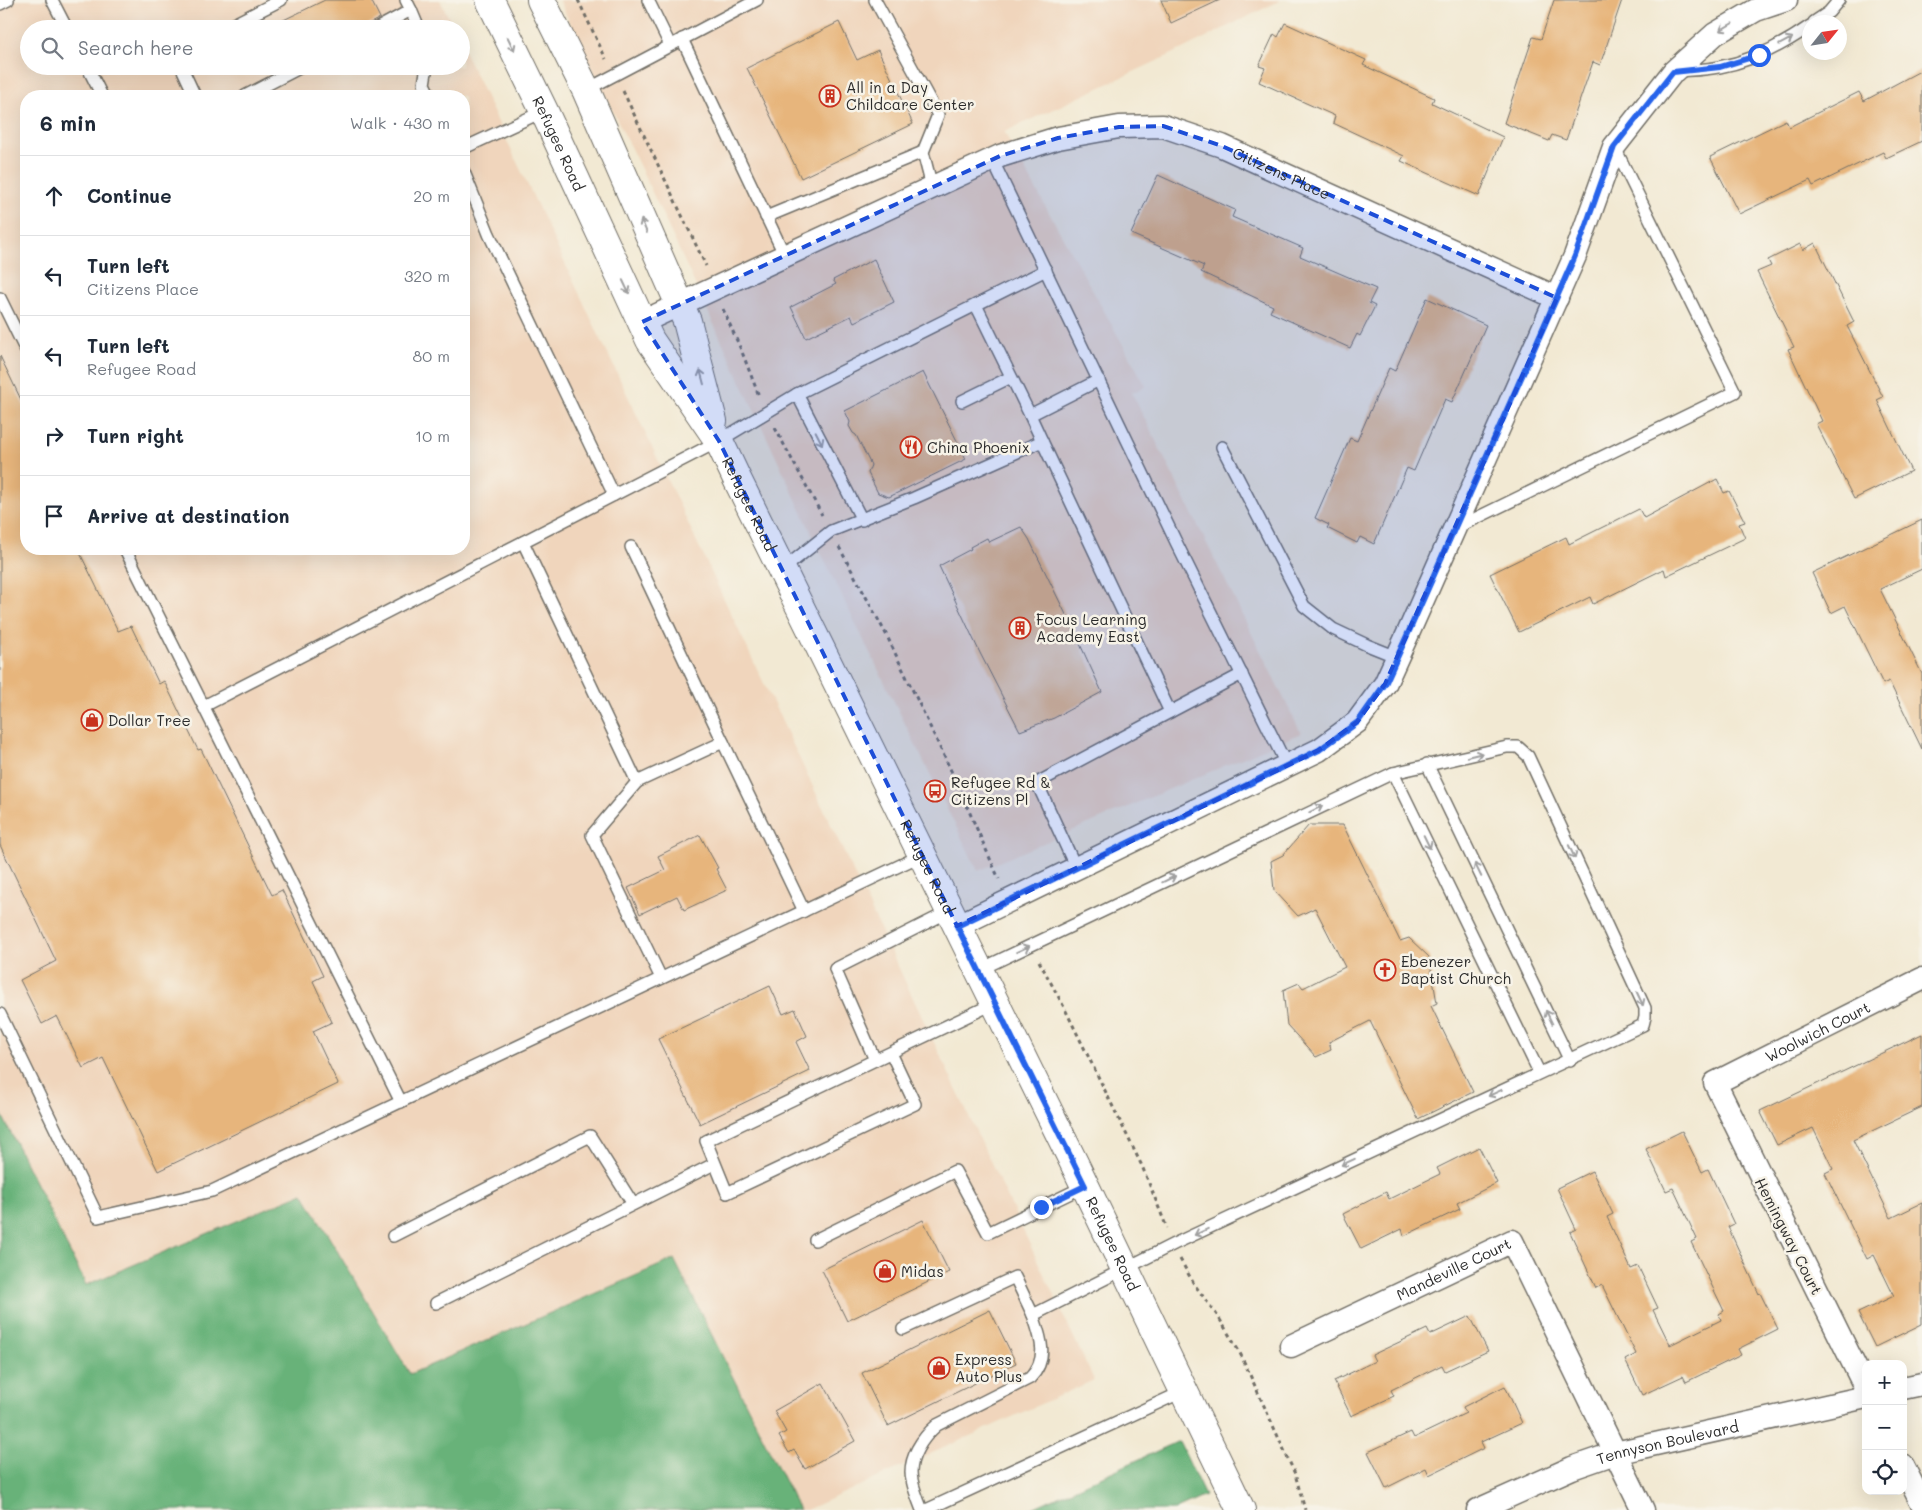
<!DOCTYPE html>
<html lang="en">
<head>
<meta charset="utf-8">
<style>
  :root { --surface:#fff; --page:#f6f6f7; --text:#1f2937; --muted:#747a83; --line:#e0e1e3 }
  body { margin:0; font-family:Mali,sans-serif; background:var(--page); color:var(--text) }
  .controls { position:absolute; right:15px; bottom:15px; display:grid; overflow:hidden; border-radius:10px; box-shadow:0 5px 20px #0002 }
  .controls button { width:45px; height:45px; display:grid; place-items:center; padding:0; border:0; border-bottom:1px solid var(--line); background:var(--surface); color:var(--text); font:25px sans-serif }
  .compass { position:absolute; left:1802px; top:15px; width:45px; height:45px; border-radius:50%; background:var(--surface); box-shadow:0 5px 20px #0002; rotate:60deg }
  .stop { position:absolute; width:15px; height:15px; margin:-11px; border:4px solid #2563eb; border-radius:50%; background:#fff }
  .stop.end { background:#2563eb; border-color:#fff; box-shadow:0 1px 5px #0008 }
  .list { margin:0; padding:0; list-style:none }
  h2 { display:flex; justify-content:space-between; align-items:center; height:65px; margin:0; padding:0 20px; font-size:21px }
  h2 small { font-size:16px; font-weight:400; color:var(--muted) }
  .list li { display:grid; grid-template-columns:32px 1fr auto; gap:15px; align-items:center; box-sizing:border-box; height:80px; padding:0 20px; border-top:1px solid var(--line) }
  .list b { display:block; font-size:19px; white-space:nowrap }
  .list p { margin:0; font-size:16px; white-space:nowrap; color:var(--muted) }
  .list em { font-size:16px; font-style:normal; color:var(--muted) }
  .icon { flex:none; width:28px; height:28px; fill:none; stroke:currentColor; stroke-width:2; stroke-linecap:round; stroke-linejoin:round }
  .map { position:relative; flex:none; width:1922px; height:1510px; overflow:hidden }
  .search { position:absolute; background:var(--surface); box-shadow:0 5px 20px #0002; left:20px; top:20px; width:450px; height:55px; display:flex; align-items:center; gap:12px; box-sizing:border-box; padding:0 18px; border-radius:28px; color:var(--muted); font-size:19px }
  .panel { position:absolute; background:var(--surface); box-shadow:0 5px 20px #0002; left:20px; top:90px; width:450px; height:465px; border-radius:20px }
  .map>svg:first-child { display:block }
</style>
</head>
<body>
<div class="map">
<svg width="1922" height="1510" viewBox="0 0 1922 1510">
  <rect width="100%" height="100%" fill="#f7f3e8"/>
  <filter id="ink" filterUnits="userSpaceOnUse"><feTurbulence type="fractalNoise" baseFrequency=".02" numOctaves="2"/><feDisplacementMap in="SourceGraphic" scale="10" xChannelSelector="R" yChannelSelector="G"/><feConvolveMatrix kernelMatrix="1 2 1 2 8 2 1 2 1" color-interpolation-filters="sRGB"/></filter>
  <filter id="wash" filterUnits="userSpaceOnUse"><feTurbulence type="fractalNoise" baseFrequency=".0096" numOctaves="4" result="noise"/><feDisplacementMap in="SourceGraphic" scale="20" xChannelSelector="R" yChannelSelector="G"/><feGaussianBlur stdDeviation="1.12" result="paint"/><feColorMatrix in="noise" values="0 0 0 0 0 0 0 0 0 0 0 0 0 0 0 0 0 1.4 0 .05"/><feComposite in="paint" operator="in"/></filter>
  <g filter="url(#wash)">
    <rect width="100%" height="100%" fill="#f2e9d3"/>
    <g fill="#f0d5bc" fill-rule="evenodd">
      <path d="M0,0H440L454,29H29V66H461V44L1094,1380L806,1510H799L674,1260L410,1375L303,1193L86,1285L0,1111ZM26,96H464V549H26Z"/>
      <path d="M559,0H1281L1170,55L1004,132L1146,386L1132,393L1301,733L978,871L828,568L644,175Z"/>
    </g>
    <g fill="#68b279" stroke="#4a6e52">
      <path d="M0,1111L86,1285L303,1193L410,1374L674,1259L799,1510H0Z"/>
      <path d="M1179,1441L1205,1496L1174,1510H1028Z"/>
    </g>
    <g id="blocks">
      <g fill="#e7b57c">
        <path d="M325,0H371L380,18L359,29H265Z"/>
        <path d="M1161,0H1220L1171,23Z"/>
        <path d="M1554,0H1622L1600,65L1593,62L1566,140L1552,135L1549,141L1504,123L1533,37L1541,39Z"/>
        <path d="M839,22L857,60L878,50L913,124L801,178L747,68Z"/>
        <path d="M1285,23L1366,60L1363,65L1434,98L1432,103L1503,137L1479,196L1401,161L1404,156L1333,123L1335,116L1259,82L1265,68L1259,66L1274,34L1278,37Z"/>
        <path d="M1922,70V141L1886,158L1883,152L1813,186L1810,180L1739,214L1710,157L1786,120L1789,127L1859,92L1864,101Z"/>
        <path d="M1158,175L1235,210L1232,217L1303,248L1300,256L1376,289L1369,303L1375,306L1360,336L1357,334L1350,348L1270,312L1273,306L1201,272L1204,266L1131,234Z"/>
        <path d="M1815,243L1854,322L1847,326L1883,397L1877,400L1911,471L1854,499L1816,424L1822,421L1788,349L1794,347L1757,272L1771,266L1768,260L1800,244L1803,250Z"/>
        <path d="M874,259L894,302L854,322L851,316L806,338L791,307L836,284L833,280Z"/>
        <path d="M1427,298L1486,325L1452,402L1445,399L1414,471L1407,468L1374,544L1360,537L1357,543L1327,528L1329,525L1315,518L1350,438L1357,441L1389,368L1395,371Z"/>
        <path d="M0,356L26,410V549H78L118,631L131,626L159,684L164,681L198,750L201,749L272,895L282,890L323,976L313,981L332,1022L313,1031L338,1084L158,1171L103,1058L83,1068L57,1016L42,1024L20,980L56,961L0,845Z"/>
        <path d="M923,372L966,459L889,497L878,493L868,473L871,465L856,435L853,433L849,426L850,422L845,411Z"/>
        <path d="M1717,479L1724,493L1729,491L1745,522L1739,524L1745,538L1666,576L1664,569L1593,604L1590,597L1519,632L1490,574L1566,537L1569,544L1639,509L1644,518Z"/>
        <path d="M1922,520V569L1880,589L1922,674V749L1889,681L1883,684L1845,606L1831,613L1812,573Z"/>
        <path d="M1021,527L1029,539L1074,631L1102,692L1054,718L1020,731L980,653L939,566L971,549L970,547L987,538L989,542Z"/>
        <path d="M1309,825H1343L1400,941L1409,938L1429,957L1437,1003L1431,1006L1473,1092L1418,1119L1370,1021L1329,1042L1331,1050L1316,1057L1287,1025L1283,990L1299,983L1303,988L1345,967L1315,908L1298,916L1274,890L1271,861L1283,855Z"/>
        <path d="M700,835L718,868L716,869L727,890L684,910L677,896L640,914L628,888L665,870L658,856Z"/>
        <path d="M770,986L783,1014L795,1009L807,1036L796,1042L810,1071L700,1124L658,1039Z"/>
        <path d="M1922,1034V1107L1853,1140L1891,1218L1922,1203V1324L1875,1347L1858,1313L1894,1296L1874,1255L1867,1259L1825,1173L1833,1169L1813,1128L1777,1145L1760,1111Z"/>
        <path d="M1682,1131L1702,1172L1708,1169L1734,1224L1728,1227L1759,1294L1760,1293L1778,1329L1738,1349L1741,1355L1686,1382L1683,1376L1642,1395L1625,1360L1636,1354L1602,1285L1596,1288L1570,1232L1576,1229L1557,1188L1592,1171L1613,1214L1607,1217L1631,1269L1638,1266L1658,1308L1653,1310L1670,1345L1721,1320L1719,1314L1724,1311L1691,1242L1697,1239L1673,1188L1666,1191L1646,1149Z"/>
        <path d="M1479,1147L1497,1183L1457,1203L1460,1209L1404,1236L1402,1229L1361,1249L1343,1214L1386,1192L1389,1199L1440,1174L1437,1168Z"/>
        <path d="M923,1220L949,1272L847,1321L822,1270Z"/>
        <path d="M990,1310L1016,1363L888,1426L862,1373Z"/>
        <path d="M1470,1316L1488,1351L1445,1371L1442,1365L1391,1390L1394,1396L1351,1416L1334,1381L1375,1361L1372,1355L1427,1329L1430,1335Z"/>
        <path d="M823,1383L855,1441L805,1469L794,1450L789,1453L779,1436L786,1432L774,1411Z"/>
        <path d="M1505,1386L1522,1423L1481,1442L1484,1448L1429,1475L1426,1468L1386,1488L1368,1452L1411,1432L1414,1438L1466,1413L1463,1407Z"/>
      </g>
    </g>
  </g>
  <g filter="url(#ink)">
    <use href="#blocks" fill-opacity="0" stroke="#716e66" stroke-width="1"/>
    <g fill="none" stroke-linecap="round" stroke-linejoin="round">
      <g stroke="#716e66" stroke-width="14">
        <g id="lane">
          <path d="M52,0L67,29"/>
          <path d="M648,0L670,45"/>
          <path d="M875,0L938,115L923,152L932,187"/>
          <path d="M0,4L8,0"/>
          <path d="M411,10L419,29"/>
          <path d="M1814,22L1829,12L1839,0"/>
          <path d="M224,29L281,0"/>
          <path d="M376,29L411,10L406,0"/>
          <path d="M682,39L785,256"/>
          <path d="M87,66L102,96"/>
          <path d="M181,66L195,96"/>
          <path d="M427,66L424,84L430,96"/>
          <path d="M1677,71C1691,70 1706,70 1719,67C1752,61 1783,45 1810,26"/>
          <path d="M586,90L757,0"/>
          <path d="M245,96L303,66"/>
          <path d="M464,148L544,111"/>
          <path d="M992,159L1176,542L1287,766"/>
          <path d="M464,172L489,234L614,495"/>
          <path d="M766,217L923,152"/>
          <path d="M0,298L26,351"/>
          <path d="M976,305L1030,415L1099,380"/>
          <path d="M797,394L862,520"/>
          <path d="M962,401L1011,377"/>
          <path d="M1030,415L1042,441"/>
          <path d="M1222,447L1304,606L1333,629L1367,645L1397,657"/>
          <path d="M1456,528L1735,392L1615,148"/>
          <path d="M523,542L637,782L723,742L804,911"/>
          <path d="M631,547L723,742"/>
          <path d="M125,549L401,1102"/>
          <path d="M782,570L831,531L914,498L1042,441L1170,712L1037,783L1076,868"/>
          <path d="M204,706L719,441L797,394L1046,270"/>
          <path d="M1170,712L1242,674"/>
          <path d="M1427,764L1570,1061"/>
          <path d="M637,782L592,835L661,978"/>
          <path d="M950,911L835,969L875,1060L995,1003"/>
          <path d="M979,970L1393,773L1539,1072"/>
          <path d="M0,1014L98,1217L212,1191L922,855"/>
          <path d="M875,1060L706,1141L727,1193L915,1104L891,1053"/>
          <path d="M393,1236L590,1136L633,1204"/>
          <path d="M815,1240L955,1171L988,1233L1085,1186"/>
          <path d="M436,1303L714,1164"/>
          <path d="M903,1329L1015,1277L1033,1315L1174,1244L1643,1025L1645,1017V1008L1528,756L1518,747H1507L1393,773"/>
          <path d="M922,1510C918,1500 914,1490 912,1480C907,1459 923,1437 937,1425L1030,1378C1049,1359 1041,1338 1033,1315"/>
          <path d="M926,1510L1184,1391"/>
        </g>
      </g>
      <g stroke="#716e66" stroke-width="25">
        <g id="street">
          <path id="s1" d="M642,322L1000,156L1058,138L1119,127L1163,126L1222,146L1557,298"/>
          <path d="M957,926L1319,750L1357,722L1385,684L1410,629L1575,256L1614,147L1673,72L1715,34L1756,10L1786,0"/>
          <path id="s2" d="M1291,1346L1512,1241L1643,1510"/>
          <path d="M1903,1388L1922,1384"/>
          <path id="s3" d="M1866,1389L1715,1083L1922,979"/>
          <path d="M1903,1466L1922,1504"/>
          <path id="s4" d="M1478,1510L1572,1468L1615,1453L1866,1397"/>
        </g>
      </g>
      <g stroke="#716e66" stroke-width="30">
        <g id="primary">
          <path id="s5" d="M490,0L544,111L650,340L719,441L737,479L1075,1165L1241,1510"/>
          <path d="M541,0L586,90L687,321L713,421"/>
        </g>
      </g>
      <g stroke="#716e66" stroke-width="3" stroke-dasharray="4 4" stroke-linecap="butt">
        <path d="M578,0L606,59"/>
        <path d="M623,91L706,266"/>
        <path d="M723,309L742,352L759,396"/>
        <path d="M775,428L822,515"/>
        <path d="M839,547L886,634L954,777L999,879"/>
        <path d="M1039,961L1064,1007L1142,1166L1167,1228"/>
        <path d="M1180,1259L1194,1284L1219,1318L1240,1353L1295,1474L1305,1510"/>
      </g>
      <use href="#lane" stroke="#fff" stroke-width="11"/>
      <use href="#street" stroke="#fff" stroke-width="22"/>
      <use href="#primary" stroke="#fff" stroke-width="28"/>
    </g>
    <defs><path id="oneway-shaft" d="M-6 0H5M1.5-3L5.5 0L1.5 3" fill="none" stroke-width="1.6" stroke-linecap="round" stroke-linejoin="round" transform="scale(1.25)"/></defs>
    <g stroke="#a0a0a0">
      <use href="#oneway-shaft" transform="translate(1726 27) rotate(150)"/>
      <use href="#oneway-shaft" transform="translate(1786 41) rotate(-28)"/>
      <use href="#oneway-shaft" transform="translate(511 44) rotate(64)"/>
      <use href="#oneway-shaft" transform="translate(644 226) rotate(-113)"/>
      <use href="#oneway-shaft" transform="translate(626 287) rotate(65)"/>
      <use href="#oneway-shaft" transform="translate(702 377) rotate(-105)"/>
      <use href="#oneway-shaft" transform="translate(819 438) rotate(63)"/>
      <use href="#oneway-shaft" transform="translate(1475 755) rotate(-13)"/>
      <use href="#oneway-shaft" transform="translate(1316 809) rotate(-26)"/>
      <use href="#oneway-shaft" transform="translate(1427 842) rotate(64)"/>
      <use href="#oneway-shaft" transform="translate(1572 852) rotate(65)"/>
      <use href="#oneway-shaft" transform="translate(1478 870) rotate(-116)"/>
      <use href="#oneway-shaft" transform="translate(1169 879) rotate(-26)"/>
      <use href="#oneway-shaft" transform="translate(1023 949) rotate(-25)"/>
      <use href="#oneway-shaft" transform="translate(1640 999) rotate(65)"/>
      <use href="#oneway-shaft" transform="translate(1549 1017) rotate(-116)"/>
      <use href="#oneway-shaft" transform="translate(1495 1093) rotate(155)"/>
      <use href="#oneway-shaft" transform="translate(1348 1162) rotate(155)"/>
      <use href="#oneway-shaft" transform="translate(1201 1232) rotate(155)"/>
    </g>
  </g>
  <g fill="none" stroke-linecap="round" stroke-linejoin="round" filter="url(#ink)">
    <path stroke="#2563eb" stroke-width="6" d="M1041,1207L1085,1186L957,926L1319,750L1358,722L1385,684L1410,629L1575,256L1614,147L1673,72L1720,67L1759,55"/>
  </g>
  <path fill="#1d4ed8" fill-opacity="0.2" stroke="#1d4ed8" stroke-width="4" stroke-dasharray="10 6" stroke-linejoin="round" d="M1163,126L1222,146L1557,298L1397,657L1385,684L1357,722L1319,750L957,926L719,441L642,322L1000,156L1058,138L1119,127Z"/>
  <defs>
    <g id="building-ring" transform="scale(1.125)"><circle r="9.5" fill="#f7f3e8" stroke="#c8321e" stroke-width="1.5"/><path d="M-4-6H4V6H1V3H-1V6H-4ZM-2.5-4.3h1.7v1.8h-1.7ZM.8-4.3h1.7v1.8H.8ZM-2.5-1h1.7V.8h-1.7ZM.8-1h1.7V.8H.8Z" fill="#c8321e"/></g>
    <g id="restaurant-ring" transform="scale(1.125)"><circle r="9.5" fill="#f7f3e8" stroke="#c8321e" stroke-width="1.5"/><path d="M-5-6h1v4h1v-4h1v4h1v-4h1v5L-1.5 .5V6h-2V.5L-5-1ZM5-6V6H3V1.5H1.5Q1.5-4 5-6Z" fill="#c8321e"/></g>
    <g id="shop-ring" transform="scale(1.125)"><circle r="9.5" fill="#f7f3e8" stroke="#c8321e" stroke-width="1.5"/><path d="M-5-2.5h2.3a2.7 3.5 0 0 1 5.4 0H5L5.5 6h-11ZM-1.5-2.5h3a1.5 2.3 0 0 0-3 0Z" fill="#c8321e"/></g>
    <g id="bus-ring" transform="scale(1.125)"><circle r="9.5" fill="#f7f3e8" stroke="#c8321e" stroke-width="1.5"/><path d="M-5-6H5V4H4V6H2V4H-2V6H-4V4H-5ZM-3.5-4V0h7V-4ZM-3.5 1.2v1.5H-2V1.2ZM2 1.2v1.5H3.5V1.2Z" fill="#c8321e"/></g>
    <g id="church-ring" transform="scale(1.125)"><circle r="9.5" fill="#f7f3e8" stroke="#c8321e" stroke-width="1.5"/><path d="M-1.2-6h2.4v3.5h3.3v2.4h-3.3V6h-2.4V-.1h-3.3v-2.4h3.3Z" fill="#c8321e"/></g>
  </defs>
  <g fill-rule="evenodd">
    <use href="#building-ring" x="830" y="96"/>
    <use href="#restaurant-ring" x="911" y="447"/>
    <use href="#building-ring" x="1020" y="628"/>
    <use href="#shop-ring" x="92" y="720"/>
    <use href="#bus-ring" x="935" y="791"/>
    <use href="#church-ring" x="1385" y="970"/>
    <use href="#shop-ring" x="885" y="1271"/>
    <use href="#shop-ring" x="939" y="1368"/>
  </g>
  <g text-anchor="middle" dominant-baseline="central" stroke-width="5" stroke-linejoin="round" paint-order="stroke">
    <g font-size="15" fill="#2b2b2b" stroke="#f7f3e8" text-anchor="start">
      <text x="846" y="87">All in a Day<tspan x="846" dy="17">Childcare Center</tspan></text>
      <text x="927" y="447">China Phoenix</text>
      <text x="1036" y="619">Focus Learning<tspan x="1036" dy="17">Academy East</tspan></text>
      <text x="108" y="720">Dollar Tree</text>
      <text x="951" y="782">Refugee Rd &amp;<tspan x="951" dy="17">Citizens Pl</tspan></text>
      <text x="1401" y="961">Ebenezer<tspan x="1401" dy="17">Baptist Church</tspan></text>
      <text x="901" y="1271">Midas</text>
      <text x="955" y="1359">Express<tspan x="955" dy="17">Auto Plus</tspan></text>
    </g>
    <g font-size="15" fill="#2b2b2b" stroke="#f7f3e8">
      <text stroke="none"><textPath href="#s5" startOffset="159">Refugee Road</textPath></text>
      <text stroke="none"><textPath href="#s1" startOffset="689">Citizens Place</textPath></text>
      <text stroke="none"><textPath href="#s5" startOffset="568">Refugee Road</textPath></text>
      <text stroke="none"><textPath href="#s5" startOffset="972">Refugee Road</textPath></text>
      <text stroke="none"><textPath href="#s3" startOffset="456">Woolwich Court</textPath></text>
      <text transform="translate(1789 1236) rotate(63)">Hemingway Court</text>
      <text stroke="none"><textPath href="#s5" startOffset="1392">Refugee Road</textPath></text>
      <text stroke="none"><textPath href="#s2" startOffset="180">Mandeville Court</textPath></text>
      <text stroke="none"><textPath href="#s4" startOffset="202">Tennyson Boulevard</textPath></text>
    </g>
  </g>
</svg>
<div class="controls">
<button>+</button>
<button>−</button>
<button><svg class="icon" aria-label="locate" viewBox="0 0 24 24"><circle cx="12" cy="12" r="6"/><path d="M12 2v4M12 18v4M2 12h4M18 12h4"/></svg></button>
</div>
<svg class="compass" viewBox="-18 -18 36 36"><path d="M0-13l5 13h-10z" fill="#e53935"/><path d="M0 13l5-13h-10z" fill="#747a83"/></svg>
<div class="stop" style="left:1759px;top:55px"></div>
<div class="stop end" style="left:1041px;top:1207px"></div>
<div class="search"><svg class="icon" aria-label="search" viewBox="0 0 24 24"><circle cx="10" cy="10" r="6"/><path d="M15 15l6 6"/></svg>Search here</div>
<section class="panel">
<h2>6 min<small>Walk · 430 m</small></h2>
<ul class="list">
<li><svg class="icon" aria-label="ahead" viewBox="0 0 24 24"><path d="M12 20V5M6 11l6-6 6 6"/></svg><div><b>Continue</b></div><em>20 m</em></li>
<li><svg class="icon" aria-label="left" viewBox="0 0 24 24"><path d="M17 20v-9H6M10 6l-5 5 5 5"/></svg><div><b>Turn left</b><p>Citizens Place</p></div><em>320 m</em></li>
<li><svg class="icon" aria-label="left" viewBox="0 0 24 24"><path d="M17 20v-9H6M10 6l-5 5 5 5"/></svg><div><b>Turn left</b><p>Refugee Road</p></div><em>80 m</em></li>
<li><svg class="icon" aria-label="right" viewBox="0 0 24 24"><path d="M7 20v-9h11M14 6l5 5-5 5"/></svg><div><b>Turn right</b></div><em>10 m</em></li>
<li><svg class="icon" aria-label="arrive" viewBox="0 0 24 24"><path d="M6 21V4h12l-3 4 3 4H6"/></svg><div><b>Arrive at destination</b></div></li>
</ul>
</section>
</div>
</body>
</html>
